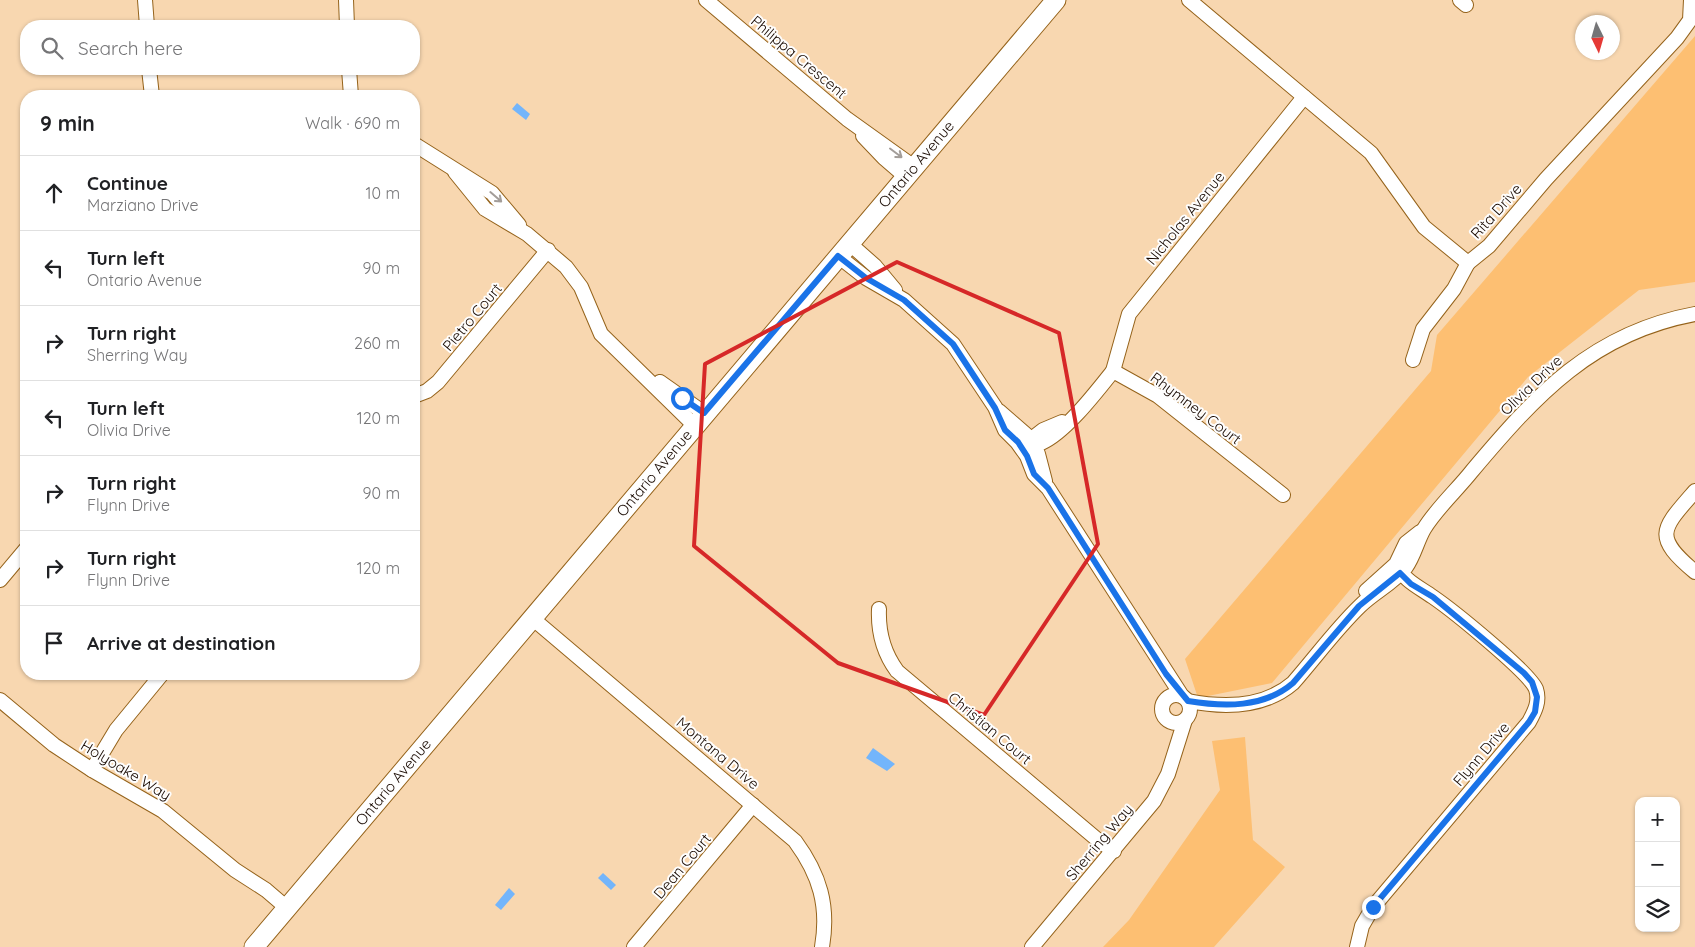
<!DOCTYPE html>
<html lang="en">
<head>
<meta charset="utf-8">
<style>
  :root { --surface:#fff; --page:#f2f2f2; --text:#202124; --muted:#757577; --line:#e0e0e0 }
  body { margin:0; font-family:Quicksand,sans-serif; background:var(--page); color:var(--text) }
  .controls { position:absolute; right:15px; bottom:15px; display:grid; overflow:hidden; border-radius:10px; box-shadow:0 1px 4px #0004 }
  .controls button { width:45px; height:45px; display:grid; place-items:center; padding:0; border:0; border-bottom:1px solid var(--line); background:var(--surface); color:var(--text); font:25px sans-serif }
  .compass { position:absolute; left:1575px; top:15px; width:45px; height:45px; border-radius:50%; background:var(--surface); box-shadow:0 1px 4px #0004; rotate:175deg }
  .stop { position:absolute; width:15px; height:15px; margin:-11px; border:4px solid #1a73e8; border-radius:50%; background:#fff }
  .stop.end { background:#1a73e8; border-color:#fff; box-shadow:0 1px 5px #0008 }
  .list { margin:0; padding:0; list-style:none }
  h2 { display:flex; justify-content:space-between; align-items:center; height:65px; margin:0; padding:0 20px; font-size:21px }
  h2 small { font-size:16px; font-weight:400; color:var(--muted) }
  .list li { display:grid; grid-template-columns:32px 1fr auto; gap:15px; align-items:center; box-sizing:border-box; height:75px; padding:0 20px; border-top:1px solid var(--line) }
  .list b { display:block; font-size:19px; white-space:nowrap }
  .list p { margin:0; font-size:16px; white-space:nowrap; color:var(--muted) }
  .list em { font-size:16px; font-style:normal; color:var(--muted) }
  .icon { flex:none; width:28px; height:28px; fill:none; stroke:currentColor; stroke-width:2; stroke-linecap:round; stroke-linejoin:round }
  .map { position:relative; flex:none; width:1695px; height:947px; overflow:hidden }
  .search { position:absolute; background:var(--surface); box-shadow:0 1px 4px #0004; left:20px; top:20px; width:400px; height:55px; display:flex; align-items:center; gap:12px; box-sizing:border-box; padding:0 18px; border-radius:20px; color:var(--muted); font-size:19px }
  .panel { position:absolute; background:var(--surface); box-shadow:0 1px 4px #0004; left:20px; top:90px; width:400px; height:590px; border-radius:20px }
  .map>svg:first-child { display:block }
</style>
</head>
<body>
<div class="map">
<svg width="1695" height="947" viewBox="0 0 1695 947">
  <rect width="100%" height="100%" fill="#f8d7b0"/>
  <g fill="#fdbf72">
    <path d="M1695,36V282L1639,290L1528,377L1272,683L1198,698L1185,659L1431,371L1437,335Z"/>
    <path d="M1245,737L1253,840L1285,867L1214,947H1103L1129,920L1220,790L1212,741Z"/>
  </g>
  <g fill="#73b5fb">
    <path d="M517,103L530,114L526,120L512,109Z"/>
    <path d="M873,748L895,764L887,771L866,758Z"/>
    <path d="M603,873L616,885L611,890L598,878Z"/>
    <path d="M509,888L515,894L501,910L495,905Z"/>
  </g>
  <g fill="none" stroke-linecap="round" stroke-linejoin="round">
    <g stroke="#95631b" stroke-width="16">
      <g id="street">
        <path d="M145,0L147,26"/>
        <path d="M346,0L347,26"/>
        <path d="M706,0L847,119L914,167"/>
        <path d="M1189,0L1371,153L1424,227L1468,263L1489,246L1546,179L1677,38L1690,20L1691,0"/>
        <path d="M1460,0L1466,5"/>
        <path d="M149,69L152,96"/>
        <path d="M349,69L351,96"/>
        <path d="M863,136L884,158L906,177"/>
        <path d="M414,144L492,193L519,225"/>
        <path d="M455,172L485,209L527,234L566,267L581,287L601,334L694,425"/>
        <path d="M849,243L875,266L895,290"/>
        <path d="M838,256L866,278L904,300L953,344L995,407L1005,430L1017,442L1027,456L1034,474L1048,488L1182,696"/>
        <path d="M1413,360L1423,329L1454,289L1468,263"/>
        <path d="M1113,371L1129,314L1304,97"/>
        <path d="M660,382L704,413"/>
        <path d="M414,396L427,391L438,382L548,250"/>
        <path d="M999,411L1030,438L1038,454L1045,481"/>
        <path d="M1025,444L1043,430L1062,422"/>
        <path d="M1022,448C1028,446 1035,445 1041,443C1065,433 1097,391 1113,371L1158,396L1283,495"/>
        <path d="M1695,491C1662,529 1652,536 1695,572"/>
        <path d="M0,580L26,549"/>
        <path d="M1366,591L1396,564L1406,543L1420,532"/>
        <path d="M879,609C878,632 883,652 897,671L1099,841L1114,851"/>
        <path d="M532,618L795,841C820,875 829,906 822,947"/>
        <circle cx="1176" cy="709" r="14"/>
        <path d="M0,700L54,745L92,770L163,811L235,870L266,890L287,908"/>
        <path d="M1188,701C1224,708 1264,708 1293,683C1315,658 1336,629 1360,606C1374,592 1394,583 1406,567C1414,556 1417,541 1424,529C1436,509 1457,490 1472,471C1536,395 1592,333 1695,314"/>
        <path d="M92,770L116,730L162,674"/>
        <path d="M634,947L753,805"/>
        <path d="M1032,947L1154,801L1168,774L1185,720"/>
        <path d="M1357,947L1362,926L1373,907L1529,722C1535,711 1540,701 1536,689C1529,672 1452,610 1433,597C1419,587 1404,581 1397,565"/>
      </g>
    </g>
    <g stroke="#95631b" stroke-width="21">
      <path id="secondary" d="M254,947L1056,0"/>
    </g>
    <use href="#street" stroke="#fff" stroke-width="14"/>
    <use href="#secondary" stroke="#fff" stroke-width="19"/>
  </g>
  <defs><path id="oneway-shaft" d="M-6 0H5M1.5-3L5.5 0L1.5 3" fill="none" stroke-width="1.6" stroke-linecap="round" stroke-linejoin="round" transform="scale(1.25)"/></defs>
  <g stroke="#a39d99">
    <use href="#oneway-shaft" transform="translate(896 153) rotate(37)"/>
    <use href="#oneway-shaft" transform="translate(496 197) rotate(41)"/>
  </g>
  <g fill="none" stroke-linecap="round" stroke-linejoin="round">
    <path stroke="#1a73e8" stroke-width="6" d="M682,398L704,413L838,256L866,278L904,300L953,344L995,408L1005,430L1018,442L1027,456L1034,474L1048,488L1166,674L1188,701C1224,707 1264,708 1293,683L1359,606L1400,573L1411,584L1433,597L1524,673L1532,682L1537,697L1535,712L1529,722L1373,907"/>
  </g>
  <path fill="none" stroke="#d62828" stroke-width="4" stroke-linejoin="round" d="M897,262L1059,333L1098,544L984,715L838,663L694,546L705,364Z"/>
  <g text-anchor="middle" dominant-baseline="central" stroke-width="4" stroke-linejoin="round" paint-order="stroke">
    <g font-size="15" fill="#180900" stroke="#fefefe">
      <text transform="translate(799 57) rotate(40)">Philippa Crescent</text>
      <text transform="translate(916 164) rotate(-50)">Ontario Avenue</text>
      <text transform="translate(1496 211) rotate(-48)">Rita Drive</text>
      <text transform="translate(1185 218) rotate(-51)">Nicholas Avenue</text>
      <text transform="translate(472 317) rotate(-50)">Pietro Court</text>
      <text transform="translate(1531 385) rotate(-44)">Olivia Drive</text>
      <text transform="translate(1196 408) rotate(37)">Rhymney Court</text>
      <text transform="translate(654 473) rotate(-50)">Ontario Avenue</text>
      <text transform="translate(990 728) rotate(40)">Christian Court</text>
      <text transform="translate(718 753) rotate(40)">Montana Drive</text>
      <text transform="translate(1481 754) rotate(-50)">Flynn Drive</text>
      <text transform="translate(126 770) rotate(31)">Holyoake Way</text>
      <text transform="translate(393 782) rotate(-50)">Ontario Avenue</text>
      <text transform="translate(1099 842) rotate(-50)">Sherring Way</text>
      <text transform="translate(682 866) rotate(-50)">Dean Court</text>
    </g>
  </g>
</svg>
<div class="controls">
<button>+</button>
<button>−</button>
<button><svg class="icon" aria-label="layers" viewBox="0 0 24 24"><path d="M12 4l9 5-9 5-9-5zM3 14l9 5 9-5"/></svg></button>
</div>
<svg class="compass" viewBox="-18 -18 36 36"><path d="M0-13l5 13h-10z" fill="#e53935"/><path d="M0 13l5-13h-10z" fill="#757577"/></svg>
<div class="stop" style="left:682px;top:398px"></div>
<div class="stop end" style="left:1373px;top:907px"></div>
<div class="search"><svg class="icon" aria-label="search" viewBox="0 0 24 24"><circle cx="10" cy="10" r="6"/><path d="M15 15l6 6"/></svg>Search here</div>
<section class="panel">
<h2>9 min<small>Walk · 690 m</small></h2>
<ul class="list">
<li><svg class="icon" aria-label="ahead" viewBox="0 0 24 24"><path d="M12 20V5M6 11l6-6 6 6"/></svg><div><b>Continue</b><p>Marziano Drive</p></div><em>10 m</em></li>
<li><svg class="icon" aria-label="left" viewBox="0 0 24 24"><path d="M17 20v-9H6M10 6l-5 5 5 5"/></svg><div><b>Turn left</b><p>Ontario Avenue</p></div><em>90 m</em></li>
<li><svg class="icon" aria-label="right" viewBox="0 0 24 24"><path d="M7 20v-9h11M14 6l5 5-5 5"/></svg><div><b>Turn right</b><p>Sherring Way</p></div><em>260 m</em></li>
<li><svg class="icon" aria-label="left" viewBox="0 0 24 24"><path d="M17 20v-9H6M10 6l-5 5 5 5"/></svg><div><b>Turn left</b><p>Olivia Drive</p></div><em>120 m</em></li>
<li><svg class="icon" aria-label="right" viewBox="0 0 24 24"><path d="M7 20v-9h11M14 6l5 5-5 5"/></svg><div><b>Turn right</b><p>Flynn Drive</p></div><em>90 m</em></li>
<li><svg class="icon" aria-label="right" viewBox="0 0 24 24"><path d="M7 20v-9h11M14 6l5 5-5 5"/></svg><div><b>Turn right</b><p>Flynn Drive</p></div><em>120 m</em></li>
<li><svg class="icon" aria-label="arrive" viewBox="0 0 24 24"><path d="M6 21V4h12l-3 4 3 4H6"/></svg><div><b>Arrive at destination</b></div></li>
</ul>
</section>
</div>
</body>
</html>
